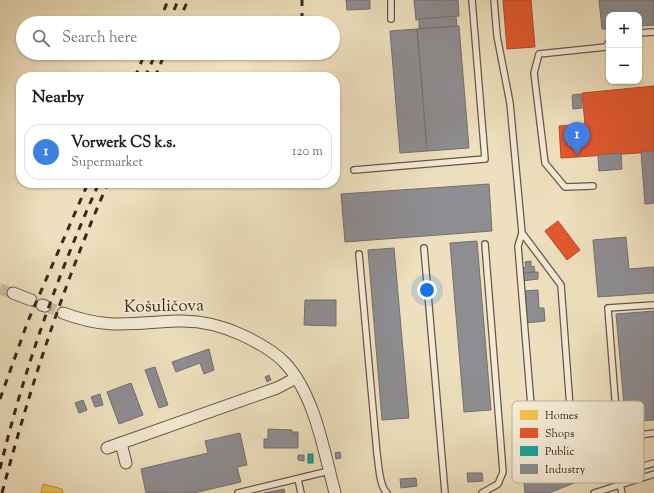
<!DOCTYPE html>
<html lang="en">
<head>
<meta charset="utf-8">
<style>
  :root { --surface:#fff; --page:#f6f6f6; --text:#202124; --muted:#757577; --line:#e0e0e0; --accent:#2563eb }
  body { margin:0; font-family:"Sorts Mill Goudy",serif; background:var(--page); color:var(--text) }
  .controls { position:absolute; right:12px; top:12px; display:grid; overflow:hidden; border-radius:8px; box-shadow:0 1px 3px #0004 }
  .controls button { width:36px; height:36px; display:grid; place-items:center; padding:0; border:0; border-bottom:1px solid var(--line); background:var(--surface); color:var(--text); font:20px sans-serif }
  .you { position:absolute; left:427px; top:290px; width:14px; height:14px; margin:-10px; border:3px solid #fff; border-radius:50%; background:#1a73e8; box-shadow:0 0 0 6px #1a73e833 }
  .badge { display:grid; place-items:center; width:26px; height:26px; border-radius:50%; background:var(--accent); color:#fff; font-size:13px; font-weight:700 }
  .pin { position:absolute; translate:-50% -33px; filter:drop-shadow(0 1px 2px #0008) }
  .pin::after { content:''; position:absolute; top:21px; width:14px; height:12px; background:inherit; clip-path:polygon(0 0,100% 0,50% 100%) }
  .list { margin:0; padding:0; list-style:none }
  h2 { display:flex; justify-content:space-between; align-items:center; height:52px; margin:0; padding:0 16px; font-size:17px }
  h2 small { font-size:13px; font-weight:400; color:var(--muted) }
  .list li { display:grid; grid-template-columns:26px 1fr auto; gap:12px; align-items:center; box-sizing:border-box; height:56px; margin:0 8px 8px; padding:0 8px; border:1px solid var(--line); border-radius:16px }
  .list b { display:block; font-size:15px; white-space:nowrap }
  .list p { margin:0; font-size:13px; white-space:nowrap; color:var(--muted) }
  .list em { font-size:13px; font-style:normal; color:var(--muted) }
  .icon { flex:none; width:22px; height:22px; fill:none; stroke:currentColor; stroke-width:2; stroke-linecap:round; stroke-linejoin:round }
  .map { position:relative; flex:none; width:654px; height:493px; overflow:hidden }
  .search { position:absolute; background:var(--surface); box-shadow:0 1px 3px #0004; left:16px; top:16px; width:324px; height:44px; display:flex; align-items:center; gap:10px; box-sizing:border-box; padding:0 14px; border-radius:22px; color:var(--muted); font-size:15px }
  .panel { position:absolute; background:var(--surface); box-shadow:0 1px 3px #0004; left:16px; top:72px; width:324px; height:116px; border-radius:16px }
  .map>svg:first-child { display:block }
</style>
</head>
<body>
<div class="map">
<svg width="654" height="493" viewBox="0 0 654 493">
  <rect width="100%" height="100%" fill="#eee0be"/>
  <filter id="stains"><feTurbulence type="fractalNoise" baseFrequency=".005" numOctaves="4"/><feColorMatrix values="0 0 0 0 .2 0 0 0 0 .09 0 0 0 0 .02 0 0 0 .5 -.17"/></filter>
  <radialGradient id="worn" r=".72"><stop offset=".6" stop-color="#630" stop-opacity="0"/><stop offset="1" stop-color="#630" stop-opacity=".3"/></radialGradient>
  <path fill="#f2c14e" stroke="#ba9341" d="M43,484L62,489L63,493H41Z"/>
  <g fill="#e4572e" stroke="#b0492b">
    <path d="M503,0H531L535,47L507,49Z"/>
    <path d="M654,86V152L561,158L559,126L585,124L582,93Z"/>
    <path d="M558,221L580,250L567,260L545,231Z"/>
  </g>
  <rect fill="#17a398" stroke="#217e75" x="308" y="454" width="5" height="9"/>
  <g fill="#8d8d92" stroke="#746f71">
    <path d="M346,0H370V9L347,10Z"/>
    <path d="M414,0H458L459,16L416,20Z"/>
    <path d="M599,0H654V25L639,26V15H609V29H602Z"/>
    <path d="M456,16L457,26L419,29V19Z"/>
    <path d="M459,26L469,148L427,151L417,29Z"/>
    <path d="M417,29L427,151L400,153L390,31Z"/>
    <path d="M581,94L582,108L573,109L572,95Z"/>
    <path d="M652,151L654,152V203L645,204L641,152Z"/>
    <path d="M621,153L622,169L599,171L598,155Z"/>
    <path d="M489,184L492,231L345,242L341,194Z"/>
    <path d="M626,237L629,269L654,267V293L598,297L593,240Z"/>
    <path d="M477,241L491,410L464,412L450,243Z"/>
    <path d="M394,248L409,418L382,420L368,250Z"/>
    <path d="M531,261V267L534,266L535,272L523,273V268L526,267L525,262Z"/>
    <path d="M538,272V279L522,281L521,273Z"/>
    <path d="M538,290L539,308H544L545,321L526,323L523,291Z"/>
    <path d="M305,300H336V326L304,325Z"/>
    <path d="M654,311V420L636,421V415L625,416L616,314Z"/>
    <path d="M209,349L214,370L204,374L200,363L176,372L172,362Z"/>
    <path d="M155,367L168,405L159,408L145,370Z"/>
    <path d="M269,375L271,380L267,382L265,377Z"/>
    <path d="M131,383L143,415L119,424L107,392Z"/>
    <path d="M100,394L103,405L95,407L91,397Z"/>
    <path d="M83,400L87,410L79,413L75,403Z"/>
    <path d="M268,429L292,430V432H298V448H264V439H268Z"/>
    <path d="M240,433L247,465L237,467L241,482L194,493H146L141,469L208,453L205,441Z"/>
    <path d="M340,452L341,458L336,459L335,453Z"/>
    <path d="M298,455H304V461L298,460Z"/>
    <path d="M596,465L597,474L549,493H525L523,474Z"/>
    <path d="M467,473H482L483,481L468,482Z"/>
    <path d="M416,478L417,486L401,488L400,479Z"/>
    <path d="M284,489L285,493H264Z"/>
  </g>
  <g fill="none" stroke-linecap="round" stroke-linejoin="round">
    <g stroke="#cabb9f" stroke-width="11" stroke-dasharray="11 5.5" stroke-linecap="butt">
      <path d="M0,289L13,293"/>
      <path d="M45,306L63,313"/>
    </g>
    <g stroke="#66574a" stroke-width="8">
      <g id="lane">
        <path d="M391,0V19"/>
        <path d="M494,0L497,36L510,103L522,233L518,246L533,430L539,443C561,452 569,443 571,421L561,285L522,233"/>
        <path d="M639,33L654,32"/>
        <path d="M354,170L485,159L472,0"/>
        <path d="M593,186L565,187L545,163L534,73L539,54L606,47L609,42"/>
        <path d="M424,248L445,493"/>
        <path d="M359,254L377,454C379,465 379,486 387,493"/>
        <path d="M654,305L608,308L617,424L619,433L626,437L654,433"/>
        <path d="M298,479L301,493"/>
        <path d="M238,493L329,471"/>
        <path d="M482,493L498,484L503,472L485,244"/>
        <path d="M594,493L654,474"/>
        <path d="M622,493L620,485L624,472L654,463"/>
      </g>
    </g>
    <g stroke="#66574a" stroke-width="13">
      <g id="street">
        <path d="M13,293L31,300"/>
        <path d="M42,305L45,306"/>
        <path d="M63,313C108,330 132,323 177,321C201,320 221,325 242,335C257,342 274,351 285,363C315,395 324,452 335,493"/>
        <path d="M121,443L126,463"/>
        <path d="M107,448L277,388L296,378"/>
      </g>
    </g>
    <use href="#lane" stroke="#f4ebd5" stroke-width="5.5"/>
    <use href="#street" stroke="#f4ebd5" stroke-width="11"/>
    <g stroke="#382923" stroke-width="3" stroke-dasharray="7 7" stroke-linecap="butt">
      <path d="M302,20V0"/>
      <path d="M159,23L168,0"/>
      <path d="M169,23L178,0"/>
      <path d="M178,23L188,0"/>
      <path d="M135,77L145,53"/>
      <path d="M145,77L156,53"/>
      <path d="M155,77L165,53"/>
      <path d="M0,399L28,321L88,183"/>
      <path d="M0,469C23,372 58,274 99,183"/>
      <path d="M2,493C30,387 64,283 108,183"/>
    </g>
  </g>
  <g text-anchor="middle" dominant-baseline="central" stroke-width="4" stroke-linejoin="round" paint-order="stroke">
    <g font-size="17" fill="#382923" stroke="#f4ebd5">
      <text transform="translate(164 307) rotate(-1)">Košuličova</text>
    </g>
  </g>
  <rect x="512" y="401" width="132" height="82" rx="6" fill="#f4ebd5" stroke="#bcb1a0" stroke-width="1"/>
  <rect x="520" y="410" width="18" height="10" fill="#f2c14e"/>
  <rect x="520" y="428" width="18" height="10" fill="#e4572e"/>
  <rect x="520" y="446" width="18" height="10" fill="#17a398"/>
  <rect x="520" y="464" width="18" height="10" fill="#8d8d92"/>
  <g font-size="11" fill="#382923">
    <text x="545" y="419">Homes</text>
    <text x="545" y="437">Shops</text>
    <text x="545" y="455">Public</text>
    <text x="545" y="473">Industry</text>
  </g>
  <rect width="100%" height="100%" filter="url(#stains)"/>
  <rect width="100%" height="100%" fill="url(#worn)"/>
</svg>
<div class="controls">
<button>+</button>
<button>−</button>
</div>
<div class="you"></div>
<div class="pin badge" style="left:577px;top:155px;background:#3f7fe0">1</div>
<div class="search"><svg class="icon" aria-label="search" viewBox="0 0 24 24"><circle cx="10" cy="10" r="6"/><path d="M15 15l6 6"/></svg>Search here</div>
<section class="panel">
<h2>Nearby<small></small></h2>
<ul class="list">
<li><span class="badge" style="background:#3f7fe0">1</span><div><b>Vorwerk CS k.s.</b><p>Supermarket</p></div><em>120 m</em></li>
</ul>
</section>
</div>
</body>
</html>
